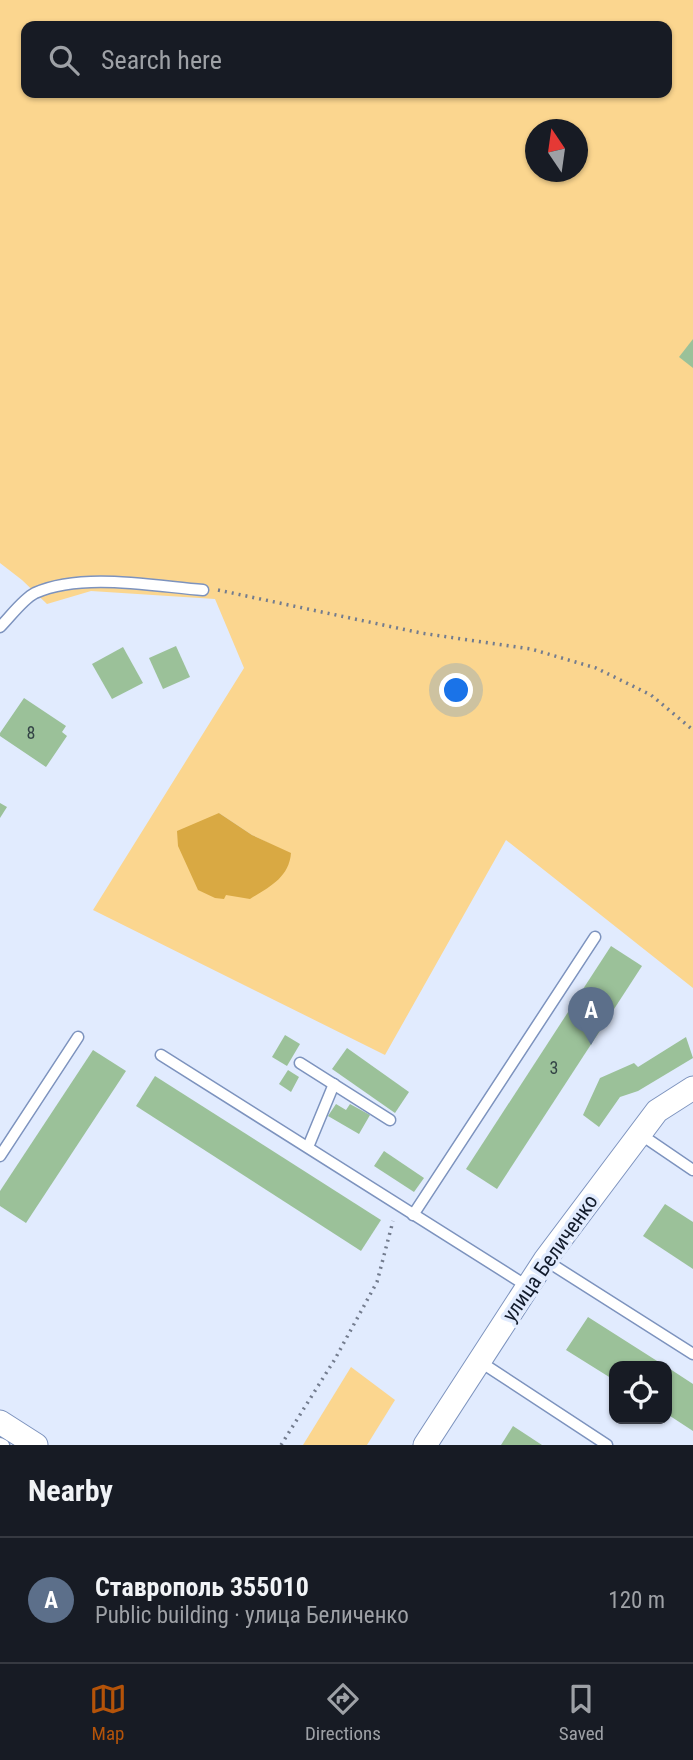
<!DOCTYPE html>
<html lang="en">
<head>
<meta charset="utf-8">
<style>
  :root { --surface:#171b24; --page:#242831; --text:#f1f3f6; --muted:#9ea1a6; --line:#363941; --accent:#b45309 }
  body { margin:0; font-family:"Roboto Condensed",sans-serif; background:var(--page); color:var(--text) }
  .controls { position:absolute; right:21px; bottom:21px; display:grid; overflow:hidden; border-radius:14px; box-shadow:0 2px 5px #0004 }
  .controls button { width:63px; height:63px; display:grid; place-items:center; padding:0; border:0; border-bottom:2px solid var(--line); background:var(--surface); color:var(--text); font:35px sans-serif }
  .compass { position:absolute; left:525px; top:119px; width:63px; height:63px; border-radius:50%; background:var(--surface); box-shadow:0 2px 5px #0004; rotate:347deg }
  .you { position:absolute; left:457px; top:691px; width:24px; height:24px; margin:-18px; border:5px solid #fff; border-radius:50%; background:#1a73e8; box-shadow:0 0 0 10px #1a73e833 }
  .badge { display:grid; place-items:center; width:46px; height:46px; border-radius:50%; background:var(--accent); color:#fff; font-size:23px; font-weight:700 }
  .pin { position:absolute; translate:-50% -58px; filter:drop-shadow(0 2px 4px #0008) }
  .pin::after { content:''; position:absolute; top:37px; width:24px; height:21px; background:inherit; clip-path:polygon(0 0,100% 0,50% 100%) }
  .list { margin:0; padding:0; list-style:none }
  h2 { display:flex; justify-content:space-between; align-items:center; height:91px; margin:0; padding:0 28px; font-size:30px }
  h2 small { font-size:23px; font-weight:400; color:var(--muted) }
  .list li { display:grid; grid-template-columns:46px 1fr auto; gap:21px; align-items:center; box-sizing:border-box; height:126px; padding:0 28px; border-top:2px solid var(--line) }
  .list b { display:block; font-size:26px; white-space:nowrap }
  .list p { margin:0; font-size:23px; white-space:nowrap; color:var(--muted) }
  .list em { font-size:23px; font-style:normal; color:var(--muted) }
  .icon { flex:none; width:38px; height:38px; fill:none; stroke:currentColor; stroke-width:2; stroke-linecap:round; stroke-linejoin:round }
  .map { position:relative; flex:none; width:693px; height:1445px; overflow:hidden }
  .search { position:absolute; background:var(--surface); box-shadow:0 2px 5px #0004; left:21px; right:21px; top:21px; height:77px; display:flex; align-items:center; gap:18px; box-sizing:border-box; padding:0 24px; border-radius:14px; color:var(--muted); font-size:26px }
  .sheet { height:217px; background:var(--surface) }
  nav { display:flex; justify-content:space-around; align-items:center; box-sizing:border-box; height:98px; border-top:2px solid var(--line); background:var(--surface); font-size:19px; color:var(--muted) }
  nav a { display:grid; justify-items:center; gap:4px }
  nav .on { color:var(--accent) }
  .map>svg:first-child { display:block }
</style>
</head>
<body>
<div class="map">
<svg width="693" height="1445" viewBox="0 0 693 1445">
  <rect width="100%" height="100%" fill="#e1ebfe"/>
  <g fill="#fbd68f" fill-rule="evenodd">
    <path d="M0,0H693V988L506,840L385,1055L93,910L244,668L215,599L91,591L47,604L22,580L0,563ZM26,26H667V93H26ZM536,130H578V172H536ZM219,813L252,835L291,854L225,894Z"/>
    <path d="M351,1367L395,1400L367,1445H303Z"/>
  </g>
  <path fill="#d9a943" d="M219,813L252,835L291,853C289,878 269,887 250,899L226,895L224,899L215,898L198,890L178,846L177,831Z"/>
  <g fill="#9bc199">
    <path d="M693,339V368L679,357Z"/>
    <path d="M176,646L190,677L163,689L149,658Z"/>
    <path d="M123,647L143,683L112,699L92,664Z"/>
    <path d="M24,698L66,726L62,732L67,736L46,767L0,736V733Z"/>
    <path d="M0,803L7,807L0,818Z"/>
    <path d="M611,946L642,966L497,1189L466,1169Z"/>
    <path d="M285,1035L300,1044L287,1066L272,1057Z"/>
    <path d="M686,1037L693,1058L638,1091L620,1097L599,1127L583,1115L600,1078L634,1063L638,1067Z"/>
    <path d="M347,1048L409,1092L395,1113L332,1069Z"/>
    <path d="M93,1050L126,1071L26,1223L0,1206V1191Z"/>
    <path d="M288,1070L299,1077L291,1092L279,1084Z"/>
    <path d="M155,1076L381,1220L361,1251L136,1106Z"/>
    <path d="M336,1104L346,1110L350,1104L370,1115L359,1134L328,1116Z"/>
    <path d="M384,1151L424,1178L414,1192L374,1166Z"/>
    <path d="M665,1204L693,1222V1269L643,1236Z"/>
    <path d="M588,1317L665,1366H614V1380L566,1350Z"/>
    <path d="M667,1367L693,1384V1431L667,1414Z"/>
    <path d="M513,1426L542,1445H501Z"/>
  </g>
  <g fill="none" stroke-linecap="round" stroke-linejoin="round">
    <g stroke="#7d93be" stroke-width="13">
      <g id="lane">
        <path d="M0,627C10,617 23,599 35,593C82,572 153,586 203,590"/>
        <path d="M161,1055L527,1286"/>
        <path d="M300,1063L390,1120"/>
        <path d="M640,1134L693,1170"/>
        <path d="M308,1147L334,1084"/>
        <path d="M0,1156L78,1037"/>
        <path d="M413,1215L595,937"/>
        <path d="M545,1260L693,1354"/>
        <path d="M479,1361L607,1445"/>
        <path d="M0,1443L4,1445"/>
      </g>
    </g>
    <g stroke="#7d93be" stroke-width="25">
      <g id="street">
        <path d="M0,1422L36,1445"/>
        <path d="M425,1445L545,1260L657,1111L693,1088"/>
      </g>
    </g>
    <g stroke="#737c8e" stroke-width="3.5" stroke-dasharray="2 5" stroke-linecap="butt">
      <path d="M218,590L421,633L531,649L596,668L651,695L693,730"/>
      <path d="M281,1445L335,1359L377,1282L393,1221"/>
    </g>
    <use href="#lane" stroke="#fff" stroke-width="10"/>
    <use href="#street" stroke="#fff" stroke-width="23"/>
  </g>
  <g text-anchor="middle" dominant-baseline="central" stroke-width="7" stroke-linejoin="round" paint-order="stroke">
    <g font-size="18" fill="#344446">
      <text x="31" y="732">8</text>
      <text x="554" y="1067">3</text>
    </g>
    <g font-size="21" fill="#121b2b" stroke="#e1ebfe">
      <text transform="translate(550 1258) rotate(-55)">улица Беличенко</text>
    </g>
  </g>
</svg>
<div class="controls">
<button><svg class="icon" aria-label="locate" viewBox="0 0 24 24"><circle cx="12" cy="12" r="6"/><path d="M12 2v4M12 18v4M2 12h4M18 12h4"/></svg></button>
</div>
<svg class="compass" viewBox="-18 -18 36 36"><path d="M0-13l5 13h-10z" fill="#e53935"/><path d="M0 13l5-13h-10z" fill="#9ea1a6"/></svg>
<div class="you"></div>
<div class="pin badge" style="left:591px;top:1045px;background:#5c6f8a">A</div>
<div class="search"><svg class="icon" aria-label="search" viewBox="0 0 24 24"><circle cx="10" cy="10" r="6"/><path d="M15 15l6 6"/></svg>Search here</div>
</div>
<section class="sheet">
<h2>Nearby<small></small></h2>
<ul class="list">
<li><span class="badge" style="background:#5c6f8a">A</span><div><b>Ставрополь 355010</b><p>Public building · улица Беличенко</p></div><em>120 m</em></li>
</ul>
</section>
<nav>
<a class="on"><svg class="icon" aria-label="map" viewBox="0 0 24 24"><path d="M3 6l6-2 6 2 6-2v14l-6 2-6-2-6 2zM9 4v14M15 6v14"/></svg>Map</a>
<a><svg class="icon" aria-label="directions" viewBox="0 0 24 24"><path d="M12 3l9 9-9 9-9-9zM9 14v-3h6M13 9l2 2-2 2"/></svg>Directions</a>
<a><svg class="icon" aria-label="saved" viewBox="0 0 24 24"><path d="M7 4h10v16l-5-4-5 4z"/></svg>Saved</a>
</nav>
</body>
</html>
